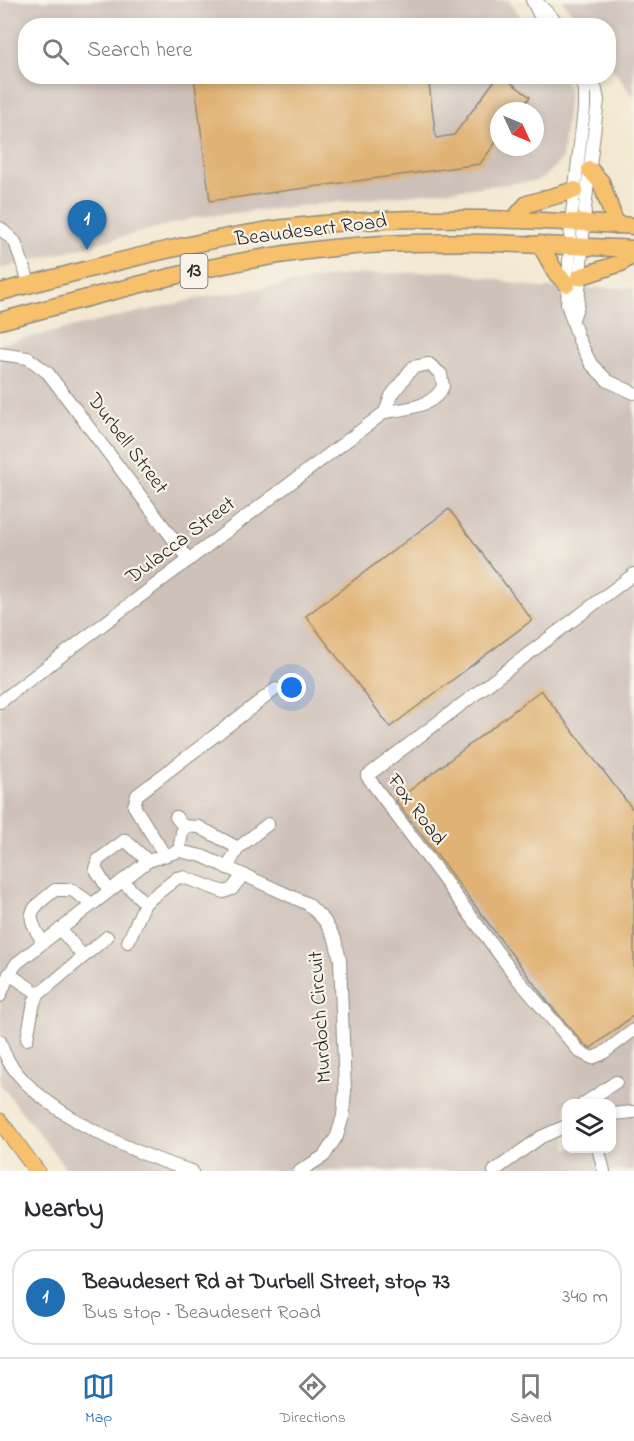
<!DOCTYPE html>
<html lang="en">
<head>
<meta charset="utf-8">
<style>
  :root { --surface:#fff; --page:#f2f2f3; --text:#2b2b33; --muted:#7c7c81; --line:#e1e1e2; --accent:#1f6fb2 }
  body { margin:0; font-family:"Indie Flower",sans-serif; background:var(--page); color:var(--text) }
  .controls { position:absolute; right:18px; bottom:18px; display:grid; overflow:hidden; border-radius:12px; box-shadow:0 3px 9px #0003 }
  .controls button { width:54px; height:54px; display:grid; place-items:center; padding:0; border:0; border-bottom:2px solid var(--line); background:var(--surface); color:var(--text); font:30px sans-serif }
  .compass { position:absolute; left:490px; top:102px; width:54px; height:54px; border-radius:50%; background:var(--surface); box-shadow:0 3px 9px #0003; rotate:134deg }
  .you { position:absolute; left:292px; top:688px; width:21px; height:21px; margin:-15px; border:4px solid #fff; border-radius:50%; background:#1a73e8; box-shadow:0 0 0 9px #1a73e833 }
  .badge { display:grid; place-items:center; width:39px; height:39px; border-radius:50%; background:var(--accent); color:#fff; font-size:20px; font-weight:700 }
  .pin { position:absolute; translate:-50% -50px; filter:drop-shadow(0 2px 3px #0008) }
  .pin::after { content:''; position:absolute; top:32px; width:21px; height:18px; background:inherit; clip-path:polygon(0 0,100% 0,50% 100%) }
  .list { margin:0; padding:0; list-style:none }
  h2 { display:flex; justify-content:space-between; align-items:center; height:78px; margin:0; padding:0 24px; font-size:26px }
  h2 small { font-size:20px; font-weight:400; color:var(--muted) }
  .list li { display:grid; grid-template-columns:39px 1fr auto; gap:18px; align-items:center; box-sizing:border-box; height:96px; margin:0 12px 12px; padding:0 12px; border:2px solid var(--line); border-radius:24px }
  .list b { display:block; font-size:22px; white-space:nowrap }
  .list p { margin:0; font-size:20px; white-space:nowrap; color:var(--muted) }
  .list em { font-size:20px; font-style:normal; color:var(--muted) }
  .icon { flex:none; width:33px; height:33px; fill:none; stroke:currentColor; stroke-width:2; stroke-linecap:round; stroke-linejoin:round }
  .map { position:relative; flex:none; width:634px; height:1171px; overflow:hidden }
  .search { position:absolute; background:var(--surface); box-shadow:0 3px 9px #0003; left:18px; right:18px; top:18px; height:66px; display:flex; align-items:center; gap:15px; box-sizing:border-box; padding:0 21px; border-radius:24px; color:var(--muted); font-size:22px }
  .sheet { height:186px; background:var(--surface) }
  nav { display:flex; justify-content:space-around; align-items:center; box-sizing:border-box; height:84px; border-top:2px solid var(--line); background:var(--surface); font-size:16px; color:var(--muted) }
  nav a { display:grid; justify-items:center; gap:3px }
  nav .on { color:var(--accent) }
  .map>svg:first-child { display:block }
</style>
</head>
<body>
<div class="map">
<svg width="634" height="1171" viewBox="0 0 634 1171">
  <rect width="100%" height="100%" fill="#f7f3e8"/>
  <filter id="ink" filterUnits="userSpaceOnUse"><feTurbulence type="fractalNoise" baseFrequency=".0167" numOctaves="2"/><feDisplacementMap in="SourceGraphic" scale="12" xChannelSelector="R" yChannelSelector="G"/><feConvolveMatrix kernelMatrix="1 2 1 2 8 2 1 2 1" color-interpolation-filters="sRGB"/></filter>
  <filter id="wash" filterUnits="userSpaceOnUse"><feTurbulence type="fractalNoise" baseFrequency=".008" numOctaves="4" result="noise"/><feDisplacementMap in="SourceGraphic" scale="24" xChannelSelector="R" yChannelSelector="G"/><feGaussianBlur stdDeviation="1.35" result="paint"/><feColorMatrix in="noise" values="0 0 0 0 0 0 0 0 0 0 0 0 0 0 0 0 0 1.4 0 .05"/><feComposite in="paint" operator="in"/></filter>
  <g filter="url(#wash)">
    <rect width="100%" height="100%" fill="#f3e8d1"/>
    <g fill="#cec1ba" fill-rule="evenodd">
      <path d="M0,0H508L527,25L26,26V76H562L569,92L562,159L543,178L536,181L198,217L0,269ZM499,111H535V147H499Z"/>
      <path d="M562,0H634V98L609,64L608,26L581,25Z"/>
      <path d="M453,271L540,288H634V1171H68L0,1084V344L205,297L344,275ZM566,1104H612V1148H566Z"/>
    </g>
    <g id="blocks">
      <g fill="#e0b274">
        <path d="M194,76H289L290,82L332,76H428L436,138L454,135L498,76H502L530,97L519,111H499V138L480,164L210,201Z"/>
        <path d="M449,509L532,620L390,727L306,616Z"/>
        <path d="M541,690L634,811V1015L591,1048L585,1045L547,1001L396,801Z"/>
      </g>
    </g>
  </g>
  <g filter="url(#ink)">
    <use href="#blocks" fill-opacity="0" stroke="#8f8a7e" stroke-width="1.5"/>
    <g fill="none" stroke-linecap="round" stroke-linejoin="round">
      <g stroke="#8f8a7e" stroke-width="14">
        <g id="minor">
          <path d="M532,0L545,26"/>
          <path d="M535,0L560,26"/>
          <path d="M580,76L584,90V109L571,222L567,304L579,340L591,364L608,381L634,393"/>
          <path d="M0,228L15,242L30,285"/>
          <path d="M573,319L578,305L585,208L598,100L593,76"/>
          <path d="M0,354L28,358L48,373L189,560"/>
          <path d="M634,574L367,776L516,977L580,1052L592,1058L602,1054L634,1030"/>
          <path d="M0,702L385,412C404,409 435,407 443,386L441,374L429,364L413,367L391,396L385,412"/>
          <path d="M176,817L183,826L199,827L238,848"/>
          <path d="M179,851L183,826"/>
          <path d="M164,854L134,806L137,795L276,689"/>
          <path d="M227,868L238,848L268,824"/>
          <path d="M122,881L145,903L177,878L183,877L224,892L232,889L243,875"/>
          <path d="M109,891L95,868L98,860L125,840L148,861"/>
          <path d="M60,929L83,956"/>
          <path d="M43,942C24,913 29,911 55,890H72L92,904"/>
          <path d="M128,942L145,903"/>
          <path d="M9,974L39,994"/>
          <path d="M0,996L9,974L17,963L148,861L179,851L202,856L308,904L324,920L335,939L340,960L345,1090L343,1116L337,1136L324,1156L300,1171"/>
          <path d="M27,1039L34,1002L39,994L107,937"/>
          <path d="M0,1041C15,1103 136,1155 192,1171"/>
          <path d="M583,1104L616,1082"/>
          <path d="M612,1114L634,1112"/>
          <path d="M598,1148L604,1171"/>
          <path d="M494,1171L541,1137L566,1126"/>
        </g>
      </g>
      <g stroke="#8f8a7e" stroke-width="17">
        <path id="major" d="M0,1121L37,1171"/>
      </g>
      <g stroke="#8f8a7e" stroke-width="19">
        <g id="highway">
          <path d="M590,170L601,182L616,225"/>
          <path d="M515,218L527,204L575,190"/>
          <path d="M540,244L556,273L567,284"/>
          <path d="M579,277L621,263L634,254"/>
          <path d="M0,292C94,268 188,241 284,228C401,214 517,218 634,226"/>
          <path d="M0,321C104,294 208,263 315,250C422,237 527,244 634,249"/>
        </g>
      </g>
      <use href="#minor" stroke="#fff" stroke-width="12"/>
      <use href="#major" stroke="#f7c06c" stroke-width="15"/>
      <use href="#highway" stroke="#f7c06c" stroke-width="16"/>
    </g>
  </g>
  <g text-anchor="middle" dominant-baseline="central" stroke-width="4.5" stroke-linejoin="round" paint-order="stroke">
    <rect fill="#f7f3e8" stroke="#686764" stroke-width="1.5" x="180.5" y="254" width="27" height="34" rx="4.5"/>
    <g font-size="20" font-weight="bold" fill="#2b2b2b">
      <text x="194" y="271">13</text>
    </g>
    <g font-size="21" fill="#2b2b2b" stroke="#f7f3e8">
      <text transform="translate(311 231) rotate(-7)">Beaudesert Road</text>
      <text transform="translate(127 444) rotate(53)">Durbell Street</text>
      <text transform="translate(181 541) rotate(-37)">Dulacca Street</text>
      <text transform="translate(416 810) rotate(53)">Fox Road</text>
      <text transform="translate(321 1017) rotate(-94)">Murdoch Circuit</text>
    </g>
  </g>
</svg>
<div class="controls">
<button><svg class="icon" aria-label="layers" viewBox="0 0 24 24"><path d="M12 4l9 5-9 5-9-5zM3 14l9 5 9-5"/></svg></button>
</div>
<svg class="compass" viewBox="-18 -18 36 36"><path d="M0-13l5 13h-10z" fill="#e53935"/><path d="M0 13l5-13h-10z" fill="#7c7c81"/></svg>
<div class="you"></div>
<div class="pin badge" style="left:87px;top:250px">1</div>
<div class="search"><svg class="icon" aria-label="search" viewBox="0 0 24 24"><circle cx="10" cy="10" r="6"/><path d="M15 15l6 6"/></svg>Search here</div>
</div>
<section class="sheet">
<h2>Nearby<small></small></h2>
<ul class="list">
<li><span class="badge">1</span><div><b>Beaudesert Rd at Durbell Street, stop 73</b><p>Bus stop · Beaudesert Road</p></div><em>340 m</em></li>
</ul>
</section>
<nav>
<a class="on"><svg class="icon" aria-label="map" viewBox="0 0 24 24"><path d="M3 6l6-2 6 2 6-2v14l-6 2-6-2-6 2zM9 4v14M15 6v14"/></svg>Map</a>
<a><svg class="icon" aria-label="directions" viewBox="0 0 24 24"><path d="M12 3l9 9-9 9-9-9zM9 14v-3h6M13 9l2 2-2 2"/></svg>Directions</a>
<a><svg class="icon" aria-label="saved" viewBox="0 0 24 24"><path d="M7 4h10v16l-5-4-5 4z"/></svg>Saved</a>
</nav>
</body>
</html>
